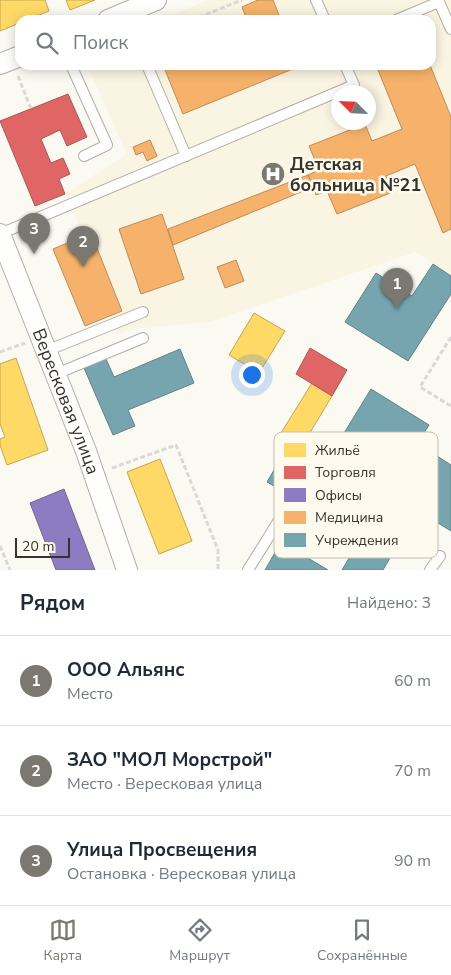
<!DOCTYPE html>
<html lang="ru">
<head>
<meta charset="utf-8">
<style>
  :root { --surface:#fff; --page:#f6f6f7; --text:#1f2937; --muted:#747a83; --line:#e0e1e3; --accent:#7a7870 }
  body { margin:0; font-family:"Nunito Sans",sans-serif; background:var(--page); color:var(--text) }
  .compass { position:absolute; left:331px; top:85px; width:45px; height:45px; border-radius:50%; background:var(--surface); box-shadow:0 2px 12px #0003; rotate:294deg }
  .scale { position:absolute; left:15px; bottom:12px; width:55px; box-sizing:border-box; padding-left:5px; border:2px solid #35332a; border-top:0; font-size:14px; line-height:18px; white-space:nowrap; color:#35332a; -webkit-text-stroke:4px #fefbee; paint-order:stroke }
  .you { position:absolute; left:251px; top:374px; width:18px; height:18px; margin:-12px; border:4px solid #fff; border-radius:50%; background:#1a73e8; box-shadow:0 0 0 8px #1a73e833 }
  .badge { display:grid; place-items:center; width:32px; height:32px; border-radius:50%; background:var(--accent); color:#fff; font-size:16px; font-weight:700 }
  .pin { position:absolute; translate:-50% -41px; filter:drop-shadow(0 1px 2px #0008) }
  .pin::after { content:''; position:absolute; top:26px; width:18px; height:15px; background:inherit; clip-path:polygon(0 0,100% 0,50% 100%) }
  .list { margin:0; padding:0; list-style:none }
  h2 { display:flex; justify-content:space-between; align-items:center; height:65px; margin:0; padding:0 20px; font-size:21px }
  h2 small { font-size:16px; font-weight:400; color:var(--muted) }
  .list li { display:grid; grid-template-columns:32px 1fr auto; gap:15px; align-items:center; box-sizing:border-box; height:90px; padding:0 20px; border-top:1px solid var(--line) }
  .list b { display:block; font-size:19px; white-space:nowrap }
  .list p { margin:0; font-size:16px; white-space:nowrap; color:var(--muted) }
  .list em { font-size:16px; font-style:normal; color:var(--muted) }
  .icon { flex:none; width:28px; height:28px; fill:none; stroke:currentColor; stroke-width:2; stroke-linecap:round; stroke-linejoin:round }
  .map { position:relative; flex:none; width:451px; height:570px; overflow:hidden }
  .search { position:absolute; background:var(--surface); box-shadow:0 2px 12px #0003; left:15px; right:15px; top:15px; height:55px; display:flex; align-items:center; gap:12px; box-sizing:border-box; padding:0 18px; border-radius:15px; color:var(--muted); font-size:19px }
  .sheet { height:335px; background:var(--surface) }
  nav { display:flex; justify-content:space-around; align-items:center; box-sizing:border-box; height:70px; border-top:1px solid var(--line); background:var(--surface); font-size:14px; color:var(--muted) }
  nav a { display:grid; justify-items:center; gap:2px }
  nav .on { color:var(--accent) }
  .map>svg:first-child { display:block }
</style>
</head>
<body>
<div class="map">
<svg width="451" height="570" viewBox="0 0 451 570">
  <rect width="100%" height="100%" fill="#faf9f2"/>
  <path fill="#faf5e2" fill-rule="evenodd" d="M209,0H451V275L415,252L209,322L131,329L116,335L109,316L122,310L91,234L84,236L65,194L127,154L87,65H431V20H160ZM338,92H368V122H338Z"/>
  <g fill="#ffd966" stroke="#c2a754">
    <path d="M0,0H45L49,11L27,20H20V23L0,31Z"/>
    <path d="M66,0H95L70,10Z"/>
    <path d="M254,313L285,331L259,373L229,355Z"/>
    <path d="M16,358L48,450L7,465L0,445V439L5,437L0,424V364Z"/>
    <path d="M312,383L332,396L302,446L281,433Z"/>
    <path d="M160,459L192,541L159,554L127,472Z"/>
  </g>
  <g fill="#e06666" stroke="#ad5754">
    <path d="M68,94L87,137L67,146L60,130L41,139L51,163L63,158L70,174L59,179L65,194L35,206L0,121Z"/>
    <path d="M310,348L347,370L332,396L296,374Z"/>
  </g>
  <path fill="#8e7cc3" stroke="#736695" d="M64,489L95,570H56L30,503Z"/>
  <g fill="#f6b26b" stroke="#bc8c58">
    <path d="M258,0H273L281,20H247L242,7Z"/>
    <path d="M163,65H300V66L183,114Z"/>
    <path d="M376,65H430L451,117V229L443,233L415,164L386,176L393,192L337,214L327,191L316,195L308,175L319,170L309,146L365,124L372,141L402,129Z"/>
    <path d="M150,140L157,156L147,161L143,152L136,155L133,147Z"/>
    <path d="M308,175L313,187L173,245L168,229Z"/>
    <path d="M162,214L184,279L141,294L119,229Z"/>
    <path d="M91,233L122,311L85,326L53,249Z"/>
    <path d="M236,260L244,281L225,288L217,267Z"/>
  </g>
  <g fill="#76a5af" stroke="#628387">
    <path d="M433,264L451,276V294L408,361L345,322L376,273L412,296Z"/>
    <path d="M180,349L194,383L128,410L135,426L113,435L84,368L106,359L114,377Z"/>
    <path d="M371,389L429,425L417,444L434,454L404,502L330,456Z"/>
    <path d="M434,454L451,465V531L404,502Z"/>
    <path d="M281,458L405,532L383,570H342L361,538L267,482Z"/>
    <path d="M281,542L328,570H265Z"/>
  </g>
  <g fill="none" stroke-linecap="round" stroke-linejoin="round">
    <g stroke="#b0aea7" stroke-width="12">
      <g id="service">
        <path d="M316,0L325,20"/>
        <path d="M396,20L439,2L451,29"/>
        <path d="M71,65L107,145L84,156"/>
        <path d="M147,65L186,156"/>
        <path d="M0,234L354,85L345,65"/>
        <path d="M46,351L143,312"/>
        <path d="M56,374L143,338"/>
        <path d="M248,570L281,517"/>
        <path d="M430,570L440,556"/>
      </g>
    </g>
    <g stroke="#b0aea7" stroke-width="22">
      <g id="minor">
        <path d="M108,20L156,0"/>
        <path d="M0,64L20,56"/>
        <path id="s1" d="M0,234L86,451L127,570"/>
      </g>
    </g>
    <g stroke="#d9d9d6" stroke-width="3" stroke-dasharray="5 2.5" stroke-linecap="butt">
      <path d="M192,20L242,0"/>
      <path d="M18,76L31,109"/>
      <path d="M451,337L420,387L451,406"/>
      <path d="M0,352L25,343"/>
      <path d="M112,468L176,445L218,550V570"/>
      <path d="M0,546L10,570"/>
    </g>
    <use href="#service" stroke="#fefefd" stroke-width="10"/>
    <use href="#minor" stroke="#fefefd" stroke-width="20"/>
  </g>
  <defs>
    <g id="hospital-disc" transform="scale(1.25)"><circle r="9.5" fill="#7a7870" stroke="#fefbee"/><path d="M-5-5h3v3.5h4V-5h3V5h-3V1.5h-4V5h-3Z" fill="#fff"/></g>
  </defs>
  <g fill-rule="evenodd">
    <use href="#hospital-disc" x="273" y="174"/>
  </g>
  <g text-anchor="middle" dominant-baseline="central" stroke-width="5" stroke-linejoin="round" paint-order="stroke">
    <g font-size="18" font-weight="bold" fill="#35332a" stroke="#fefbee" text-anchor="start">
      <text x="290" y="164">Детская<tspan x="290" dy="21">больница №21</tspan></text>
    </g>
    <g font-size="18" fill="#35332a" stroke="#fefbee">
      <text stroke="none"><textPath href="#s1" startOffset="180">Вересковая улица</textPath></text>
    </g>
  </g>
  <rect x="274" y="432" width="164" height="126" rx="8" fill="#fefbee" stroke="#c2bfb3" stroke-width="1"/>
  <rect x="284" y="443" width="22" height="14" fill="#ffd966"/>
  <rect x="284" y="466" width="22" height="13" fill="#e06666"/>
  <rect x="284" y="488" width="22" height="14" fill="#8e7cc3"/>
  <rect x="284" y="511" width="22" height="13" fill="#f6b26b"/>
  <rect x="284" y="533" width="22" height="14" fill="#76a5af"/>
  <g font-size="14" fill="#35332a">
    <text x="315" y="455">Жильё</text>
    <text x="315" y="477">Торговля</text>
    <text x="315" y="500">Офисы</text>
    <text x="315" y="522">Медицина</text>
    <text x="315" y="545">Учреждения</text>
  </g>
</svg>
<svg class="compass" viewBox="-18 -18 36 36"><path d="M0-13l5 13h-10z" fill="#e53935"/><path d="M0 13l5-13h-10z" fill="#747a83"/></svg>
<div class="scale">20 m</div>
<div class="you"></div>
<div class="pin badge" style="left:397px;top:309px">1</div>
<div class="pin badge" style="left:83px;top:267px">2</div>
<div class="pin badge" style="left:34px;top:254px">3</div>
<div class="search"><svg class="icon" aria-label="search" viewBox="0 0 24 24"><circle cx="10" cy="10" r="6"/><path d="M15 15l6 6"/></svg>Поиск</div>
</div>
<section class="sheet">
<h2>Рядом<small>Найдено: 3</small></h2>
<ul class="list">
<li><span class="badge">1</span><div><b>ООО Альянс</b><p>Место</p></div><em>60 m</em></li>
<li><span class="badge">2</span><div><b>ЗАО &quot;МОЛ Морстрой&quot;</b><p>Место · Вересковая улица</p></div><em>70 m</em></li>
<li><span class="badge">3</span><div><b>Улица Просвещения</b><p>Остановка · Вересковая улица</p></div><em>90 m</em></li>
</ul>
</section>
<nav>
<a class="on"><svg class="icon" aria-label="map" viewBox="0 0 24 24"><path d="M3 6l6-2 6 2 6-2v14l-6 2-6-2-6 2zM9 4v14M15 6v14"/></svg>Карта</a>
<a><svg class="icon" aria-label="directions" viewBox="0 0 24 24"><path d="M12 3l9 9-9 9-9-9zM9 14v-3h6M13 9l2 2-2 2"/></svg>Маршрут</a>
<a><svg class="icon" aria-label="saved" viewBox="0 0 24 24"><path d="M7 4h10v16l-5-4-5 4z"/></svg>Сохранённые</a>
</nav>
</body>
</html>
